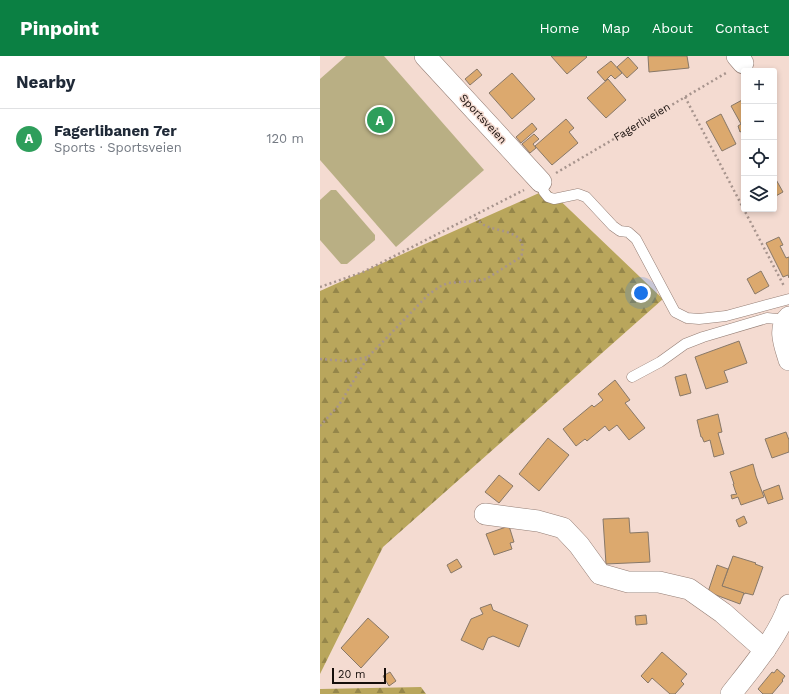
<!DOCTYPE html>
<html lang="en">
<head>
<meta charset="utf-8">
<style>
  :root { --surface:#fff; --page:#f2f2f3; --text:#1f2937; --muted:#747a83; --line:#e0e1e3; --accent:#0b8043 }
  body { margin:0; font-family:"Work Sans",sans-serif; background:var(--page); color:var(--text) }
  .controls { position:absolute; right:12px; top:12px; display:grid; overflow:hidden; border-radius:4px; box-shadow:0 2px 6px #0003 }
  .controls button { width:36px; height:36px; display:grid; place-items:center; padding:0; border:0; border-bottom:1px solid var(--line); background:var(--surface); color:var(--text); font:20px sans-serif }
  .scale { position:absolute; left:12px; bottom:10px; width:54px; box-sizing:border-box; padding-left:4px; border:2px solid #150d0a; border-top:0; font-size:11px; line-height:14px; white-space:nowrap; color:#150d0a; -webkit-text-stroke:3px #f4dbd1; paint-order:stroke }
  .you { position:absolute; left:321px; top:237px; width:14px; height:14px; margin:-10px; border:3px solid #fff; border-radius:50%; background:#1a73e8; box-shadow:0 0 0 6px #1a73e833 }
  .badge { display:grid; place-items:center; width:26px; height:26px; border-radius:50%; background:var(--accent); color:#fff; font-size:13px; font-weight:700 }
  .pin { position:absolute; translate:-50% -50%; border:2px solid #fff; box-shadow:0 1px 4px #0006 }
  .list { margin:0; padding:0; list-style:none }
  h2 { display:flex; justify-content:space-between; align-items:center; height:52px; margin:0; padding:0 16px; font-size:17px }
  h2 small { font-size:13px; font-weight:400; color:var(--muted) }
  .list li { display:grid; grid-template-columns:26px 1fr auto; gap:12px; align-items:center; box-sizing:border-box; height:60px; padding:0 16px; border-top:1px solid var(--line) }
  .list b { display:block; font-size:15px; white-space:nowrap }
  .list p { margin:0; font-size:13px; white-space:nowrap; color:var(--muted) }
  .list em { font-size:13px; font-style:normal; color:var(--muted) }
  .icon { flex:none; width:22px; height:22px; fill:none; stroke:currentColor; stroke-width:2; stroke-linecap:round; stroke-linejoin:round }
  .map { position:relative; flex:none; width:469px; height:638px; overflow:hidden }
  header { display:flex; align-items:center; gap:24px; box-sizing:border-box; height:56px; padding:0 20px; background:var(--accent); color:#fff }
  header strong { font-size:19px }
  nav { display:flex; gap:22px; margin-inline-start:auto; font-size:14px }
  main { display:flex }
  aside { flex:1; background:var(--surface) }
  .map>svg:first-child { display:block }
</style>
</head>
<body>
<header>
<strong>Pinpoint</strong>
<nav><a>Home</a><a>Map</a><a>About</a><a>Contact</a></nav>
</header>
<main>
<aside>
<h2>Nearby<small></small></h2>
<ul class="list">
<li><span class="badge" style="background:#2e9e5b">A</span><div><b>Fagerlibanen 7er</b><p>Sports · Sportsveien</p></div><em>120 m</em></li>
</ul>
</aside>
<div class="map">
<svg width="469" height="638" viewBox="0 0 469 638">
  <defs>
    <pattern id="forest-firs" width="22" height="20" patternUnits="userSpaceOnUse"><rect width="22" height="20" fill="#b9a65c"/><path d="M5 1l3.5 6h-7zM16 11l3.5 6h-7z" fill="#95864a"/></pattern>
  </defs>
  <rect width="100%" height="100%" fill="#f4dbd1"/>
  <g fill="url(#forest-firs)">
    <path d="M228,133L343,243L63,491L0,618V235Z"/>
    <path d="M101,631L106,638H0V633Z"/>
  </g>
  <g fill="#b9af84">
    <path d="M26,0H64L164,114L76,191L0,104V23Z"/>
    <path d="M11,134H16L55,179V184L27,208H21L0,184V144Z"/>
  </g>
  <g fill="#dca96e" stroke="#887868">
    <path d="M231,0H266L267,1L247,18Z"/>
    <path d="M328,0H367L369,12L329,16Z"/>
    <path d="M308,1L318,12L307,22L297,11Z"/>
    <path d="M291,5L302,17L295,23L291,19L285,25L277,16Z"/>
    <path d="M157,13L162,19L150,29L145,23Z"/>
    <path d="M192,17L215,43L192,63L169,37Z"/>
    <path d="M288,23L306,44L286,62L267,42Z"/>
    <path d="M424,43V74L420,76L418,70L421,68L411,50Z"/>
    <path d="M401,58L416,88L402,95L386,66Z"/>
    <path d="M246,63L254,72L249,76L258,87L232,109L215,90Z"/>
    <path d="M212,67L217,73L201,87L196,81Z"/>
    <path d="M214,78L219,83L213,88L216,92L210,97L202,88Z"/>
    <path d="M454,120L463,136L454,141Z"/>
    <path d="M459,181L463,189L460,190L466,202L469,201V222L468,219L463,221L446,187Z"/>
    <path d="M441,215L449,230L435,238L427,223Z"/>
    <path d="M419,285L427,307L404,315L408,326L386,333L375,301Z"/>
    <path d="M366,318L371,337L360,340L355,321Z"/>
    <path d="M295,324L310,344L305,347L325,372L309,384L297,369L289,375L285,370L267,385L265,383L256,390L243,373L272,349L274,351L283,344L278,338Z"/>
    <path d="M398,358L402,376L398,377L404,398L394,401L390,384L384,386L382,381H381L377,364Z"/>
    <path d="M466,376L469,384V396L452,402L445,383Z"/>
    <path d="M228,382L249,399L219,435L199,418Z"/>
    <path d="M433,408L436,420L444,441L421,449L418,441L412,443L411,439L417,438L416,437L413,428H414L410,416Z"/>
    <path d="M179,419L193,430L179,447L165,436Z"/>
    <path d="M459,429L463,443L448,448L443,435Z"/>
    <path d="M424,460L427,467L419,471L416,464Z"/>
    <path d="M309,462L310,477L328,476L330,506L286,508L283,463Z"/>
    <path d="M189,470L194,486L190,487L192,493L174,499L166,478Z"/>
    <path d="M413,500L436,507L435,508L443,511L433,539L425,537V538L402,530Z"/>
    <path d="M137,503L142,511L131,517L127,509Z"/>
    <path d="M397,509L408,513L402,530L424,537L420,548L388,536Z"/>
    <path d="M171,548L173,554L208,569L199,591L173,580L168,582L163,594L141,584L151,563L163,558L160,552Z"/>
    <path d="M326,559L327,568L316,569L315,560Z"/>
    <path d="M48,562L69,581L41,612L21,592Z"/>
    <path d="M342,596L367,618L361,625L364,628L355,638H350L332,622L328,627L321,620Z"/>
    <path d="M457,613L465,620L462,624L463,625L452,638H443L438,633L452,616L454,617Z"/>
    <path d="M70,616L76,625L69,630L63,620Z"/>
  </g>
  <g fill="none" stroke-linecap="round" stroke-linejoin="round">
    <g stroke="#947e75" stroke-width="11">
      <g id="service">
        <path d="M221,126L224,136L228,141L234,143L258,138L266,141L293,170L300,175L308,176L316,183L355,256L367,262L379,263L406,260L469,243"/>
        <path d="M312,321L340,306L365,288L383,281L447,262L466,264"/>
      </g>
    </g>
    <g stroke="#947e75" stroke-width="22">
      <g id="minor">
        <path d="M105,0L221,126"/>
        <path d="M417,0L423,7"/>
        <path d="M469,261C457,272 465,290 469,304"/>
        <path d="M165,458L218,465L243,472L259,489L280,518L308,526H339L369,533L403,557L445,594"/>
        <path d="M411,638C432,611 458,581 469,549"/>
      </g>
    </g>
    <g stroke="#a7948d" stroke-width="2.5" stroke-dasharray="2 3" stroke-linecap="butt">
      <path d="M365,41L464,230"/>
      <path d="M236,117L406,17"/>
      <path d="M0,231L43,216L204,134"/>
      <path d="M0,303L27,305L48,301"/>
      <path d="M0,370L19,349L48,301L108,239L119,231L128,227L154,225L166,223L201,201C209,176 185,177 169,171C162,169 158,165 154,160"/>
    </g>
    <use href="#service" stroke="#fff" stroke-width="10"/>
    <use href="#minor" stroke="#fff" stroke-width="21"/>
  </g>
  <g text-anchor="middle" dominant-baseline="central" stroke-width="3" stroke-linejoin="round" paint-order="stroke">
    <g font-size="11" fill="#150d0a" stroke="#f4dbd1">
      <text transform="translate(163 63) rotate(47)">Sportsveien</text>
      <text transform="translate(322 66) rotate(-31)">Fagerliveien</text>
    </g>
  </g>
</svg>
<div class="controls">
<button>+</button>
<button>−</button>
<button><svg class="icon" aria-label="locate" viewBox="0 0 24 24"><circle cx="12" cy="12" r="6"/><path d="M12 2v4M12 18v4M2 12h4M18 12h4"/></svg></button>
<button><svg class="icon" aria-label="layers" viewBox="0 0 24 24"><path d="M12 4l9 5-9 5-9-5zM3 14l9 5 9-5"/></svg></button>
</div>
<div class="scale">20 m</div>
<div class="you"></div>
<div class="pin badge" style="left:60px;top:64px;background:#2e9e5b">A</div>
</div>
</main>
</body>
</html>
